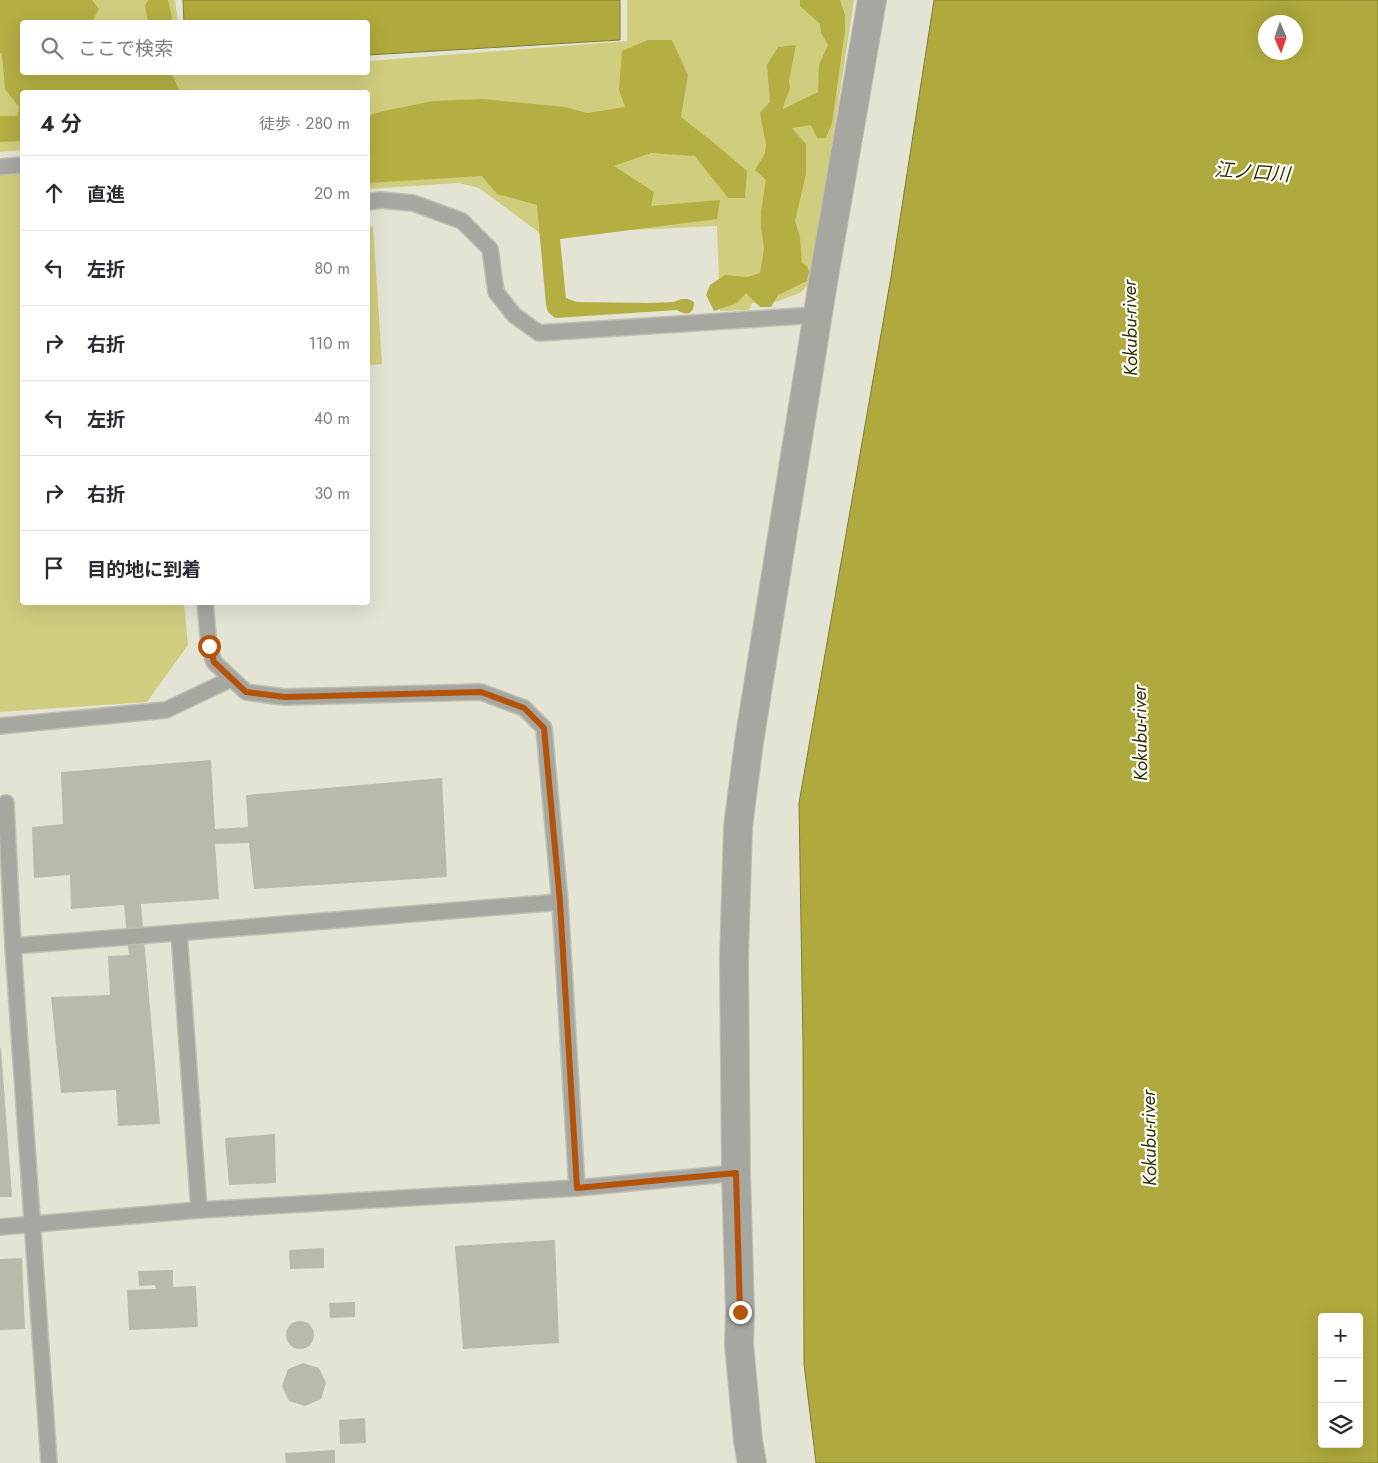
<!DOCTYPE html>
<html lang="ja">
<head>
<meta charset="utf-8">
<style>
  :root { --surface:#fff; --page:#f2f2f3; --text:#2b2b33; --muted:#7c7c81; --line:#e1e1e2 }
  body { margin:0; font-family:Jost,"Noto Sans JP",sans-serif; background:var(--page); color:var(--text) }
  .controls { position:absolute; right:15px; bottom:15px; display:grid; overflow:hidden; border-radius:5px; box-shadow:0 5px 20px #0002 }
  .controls button { width:45px; height:45px; display:grid; place-items:center; padding:0; border:0; border-bottom:1px solid var(--line); background:var(--surface); color:var(--text); font:25px sans-serif }
  .compass { position:absolute; left:1258px; top:15px; width:45px; height:45px; border-radius:50%; background:var(--surface); box-shadow:0 5px 20px #0002; rotate:178deg }
  .stop { position:absolute; width:15px; height:15px; margin:-11px; border:4px solid #b45309; border-radius:50%; background:#fff }
  .stop.end { background:#b45309; border-color:#fff; box-shadow:0 1px 5px #0008 }
  .list { margin:0; padding:0; list-style:none }
  h2 { display:flex; justify-content:space-between; align-items:center; height:65px; margin:0; padding:0 20px; font-size:21px }
  h2 small { font-size:16px; font-weight:400; color:var(--muted) }
  .list li { display:grid; grid-template-columns:32px 1fr auto; gap:15px; align-items:center; box-sizing:border-box; height:75px; padding:0 20px; border-top:1px solid var(--line) }
  .list b { display:block; font-size:19px; white-space:nowrap }
  .list em { font-size:16px; font-style:normal; color:var(--muted) }
  .icon { flex:none; width:28px; height:28px; fill:none; stroke:currentColor; stroke-width:2; stroke-linecap:round; stroke-linejoin:round }
  .map { position:relative; flex:none; width:1378px; height:1463px; overflow:hidden }
  .search { position:absolute; background:var(--surface); box-shadow:0 5px 20px #0002; left:20px; top:20px; width:350px; height:55px; display:flex; align-items:center; gap:12px; box-sizing:border-box; padding:0 18px; border-radius:5px; color:var(--muted); font-size:19px }
  .panel { position:absolute; background:var(--surface); box-shadow:0 5px 20px #0002; left:20px; top:90px; width:350px; height:515px; border-radius:5px }
  .map>svg:first-child { display:block }
</style>
</head>
<body>
<div class="map">
<svg width="1378" height="1463" viewBox="0 0 1378 1463">
  <rect width="100%" height="100%" fill="#e4e4d5"/>
  <g fill="#d1cd7e">
    <path d="M0,0H175L178,22H22V72H184V75L215,72H368V61L627,41V0H854L811,282L800,293L778,301L752,303L749,310L720,311L717,226L541,234L479,188L459,183L368,189V92H22V150L0,152Z"/>
    <path d="M20,173L22,174V602L184,603L188,645L147,702L0,712V175Z"/>
    <path d="M373,226L382,364L368,365V227Z"/>
  </g>
  <g fill="#b5ae43">
    <path d="M0,0H92L99,9L92,22H22V72L171,73L179,89L178,92H22V141L0,142V116H17L19,107L5,89L2,54L0,53Z"/>
    <path d="M148,0H168L172,17L171,22H148L145,6Z"/>
    <path d="M800,0H840L845,15V30L832,123L826,138H817L811,125L792,128L806,144V174L795,221L800,237L802,263L807,266L809,271L807,281L778,295L771,307H760L746,293L737,303L714,311L706,295L710,285L725,275L748,277L760,273L764,249L761,228V211L766,180L755,170L765,153L766,145L760,113L770,102L767,65L778,47L796,45L789,81L790,89L785,101L783,109L818,92L819,65L828,45L821,33L820,24L800,6Z"/>
    <path d="M648,40H672L688,75L681,117L714,143L747,171L745,198H728L695,156L651,153L614,166L654,192L651,206L720,200L717,219L560,239L566,298L577,302L649,303L674,302L681,299H688L694,302C694,315 686,316 677,310L555,318L548,312L546,305L537,205L497,194L482,176L368,183V116L379,112L433,101L483,99L565,107L587,113L625,107L619,90L622,51Z"/>
  </g>
  <g fill="#b0a93d" stroke="#817c2f" fill-rule="evenodd">
    <path d="M183,0H620V40L368,55V22H184Z"/>
    <path d="M934,0H1378V1463H816L804,1364L803,1043L799,803L891,277ZM1266,22H1296V52H1266ZM1322,1317H1359V1444H1322Z"/>
  </g>
  <g fill="#babaac">
    <path d="M211,760L215,829L248,827L246,795L442,778L447,877L254,889L249,843L215,844L219,899L141,904L160,1124L118,1126L116,1090L61,1093L51,997L110,995L108,956L129,955L124,905L71,909L70,875L34,878L32,827L63,824L61,772Z"/>
    <path d="M0,1048H1L12,1197H0Z"/>
    <path d="M275,1134L276,1183L229,1185L225,1138Z"/>
    <path d="M555,1240L559,1343L463,1349L455,1246Z"/>
    <path d="M324,1248V1268L290,1269L289,1250Z"/>
    <path d="M22,1258L25,1329L0,1330V1259Z"/>
    <path d="M173,1270V1287L196,1286L198,1327L129,1330L127,1290L156,1289L155,1285L139,1286L138,1271Z"/>
    <path d="M355,1302V1317L330,1318L329,1303Z"/>
    <circle cx="300" cy="1335" r="14"/>
    <path d="M303,1363L319,1368L326,1383L321,1399L305,1406L289,1401L282,1386L288,1369Z"/>
    <path d="M365,1418L366,1443L340,1444L339,1420Z"/>
    <path d="M335,1450V1463H286L285,1453Z"/>
  </g>
  <g fill="none" stroke-linecap="round" stroke-linejoin="round">
    <g stroke="#bfbfb1" stroke-width="18">
      <g id="lane">
        <path d="M0,167L22,165"/>
        <path d="M368,202L380,200L413,203L462,221L490,249L496,292L514,315L539,333L817,315"/>
        <path d="M205,602L209,646L214,662L246,692L284,697L481,692L524,708L544,728L560,902L577,1188"/>
        <path d="M0,726L166,710L231,679"/>
        <path d="M6,803L13,946L49,1463"/>
        <path d="M179,933L199,1210"/>
        <path d="M13,946L560,902"/>
        <path d="M0,1227L199,1210L577,1188L736,1173"/>
      </g>
    </g>
    <g stroke="#bfbfb1" stroke-width="30">
      <path id="street" d="M752,1463L748,1441L739,1344L740,1312L736,1173L734,959L738,827L749,742L823,282L872,0"/>
    </g>
    <use href="#lane" stroke="#a7a7a1" stroke-width="15"/>
    <use href="#street" stroke="#a7a7a1" stroke-width="28"/>
  </g>
  <g fill="none" stroke-linecap="round" stroke-linejoin="round">
    <path stroke="#b45309" stroke-width="6" d="M209,646L214,662L246,692L284,697L481,692L524,708L544,728L560,902L577,1188L736,1173L740,1312"/>
  </g>
  <g text-anchor="middle" dominant-baseline="central" stroke-width="4.5" stroke-linejoin="round" paint-order="stroke">
    <g font-size="19" font-style="italic" fill="#333001" stroke="#fff">
      <text transform="translate(1252 172) rotate(4)">江ノ口川</text>
      <text transform="translate(1130 328) rotate(-91)">Kokubu-river</text>
      <text transform="translate(1140 733) rotate(-91)">Kokubu-river</text>
      <text transform="translate(1149 1138) rotate(-91)">Kokubu-river</text>
    </g>
  </g>
</svg>
<div class="controls">
<button>+</button>
<button>−</button>
<button><svg class="icon" aria-label="layers" viewBox="0 0 24 24"><path d="M12 4l9 5-9 5-9-5zM3 14l9 5 9-5"/></svg></button>
</div>
<svg class="compass" viewBox="-18 -18 36 36"><path d="M0-13l5 13h-10z" fill="#e53935"/><path d="M0 13l5-13h-10z" fill="#7c7c81"/></svg>
<div class="stop" style="left:209px;top:646px"></div>
<div class="stop end" style="left:740px;top:1312px"></div>
<div class="search"><svg class="icon" aria-label="search" viewBox="0 0 24 24"><circle cx="10" cy="10" r="6"/><path d="M15 15l6 6"/></svg>ここで検索</div>
<section class="panel">
<h2>4 分<small>徒歩 · 280 m</small></h2>
<ul class="list">
<li><svg class="icon" aria-label="ahead" viewBox="0 0 24 24"><path d="M12 20V5M6 11l6-6 6 6"/></svg><div><b>直進</b></div><em>20 m</em></li>
<li><svg class="icon" aria-label="left" viewBox="0 0 24 24"><path d="M17 20v-9H6M10 6l-5 5 5 5"/></svg><div><b>左折</b></div><em>80 m</em></li>
<li><svg class="icon" aria-label="right" viewBox="0 0 24 24"><path d="M7 20v-9h11M14 6l5 5-5 5"/></svg><div><b>右折</b></div><em>110 m</em></li>
<li><svg class="icon" aria-label="left" viewBox="0 0 24 24"><path d="M17 20v-9H6M10 6l-5 5 5 5"/></svg><div><b>左折</b></div><em>40 m</em></li>
<li><svg class="icon" aria-label="right" viewBox="0 0 24 24"><path d="M7 20v-9h11M14 6l5 5-5 5"/></svg><div><b>右折</b></div><em>30 m</em></li>
<li><svg class="icon" aria-label="arrive" viewBox="0 0 24 24"><path d="M6 21V4h12l-3 4 3 4H6"/></svg><div><b>目的地に到着</b></div></li>
</ul>
</section>
</div>
</body>
</html>
